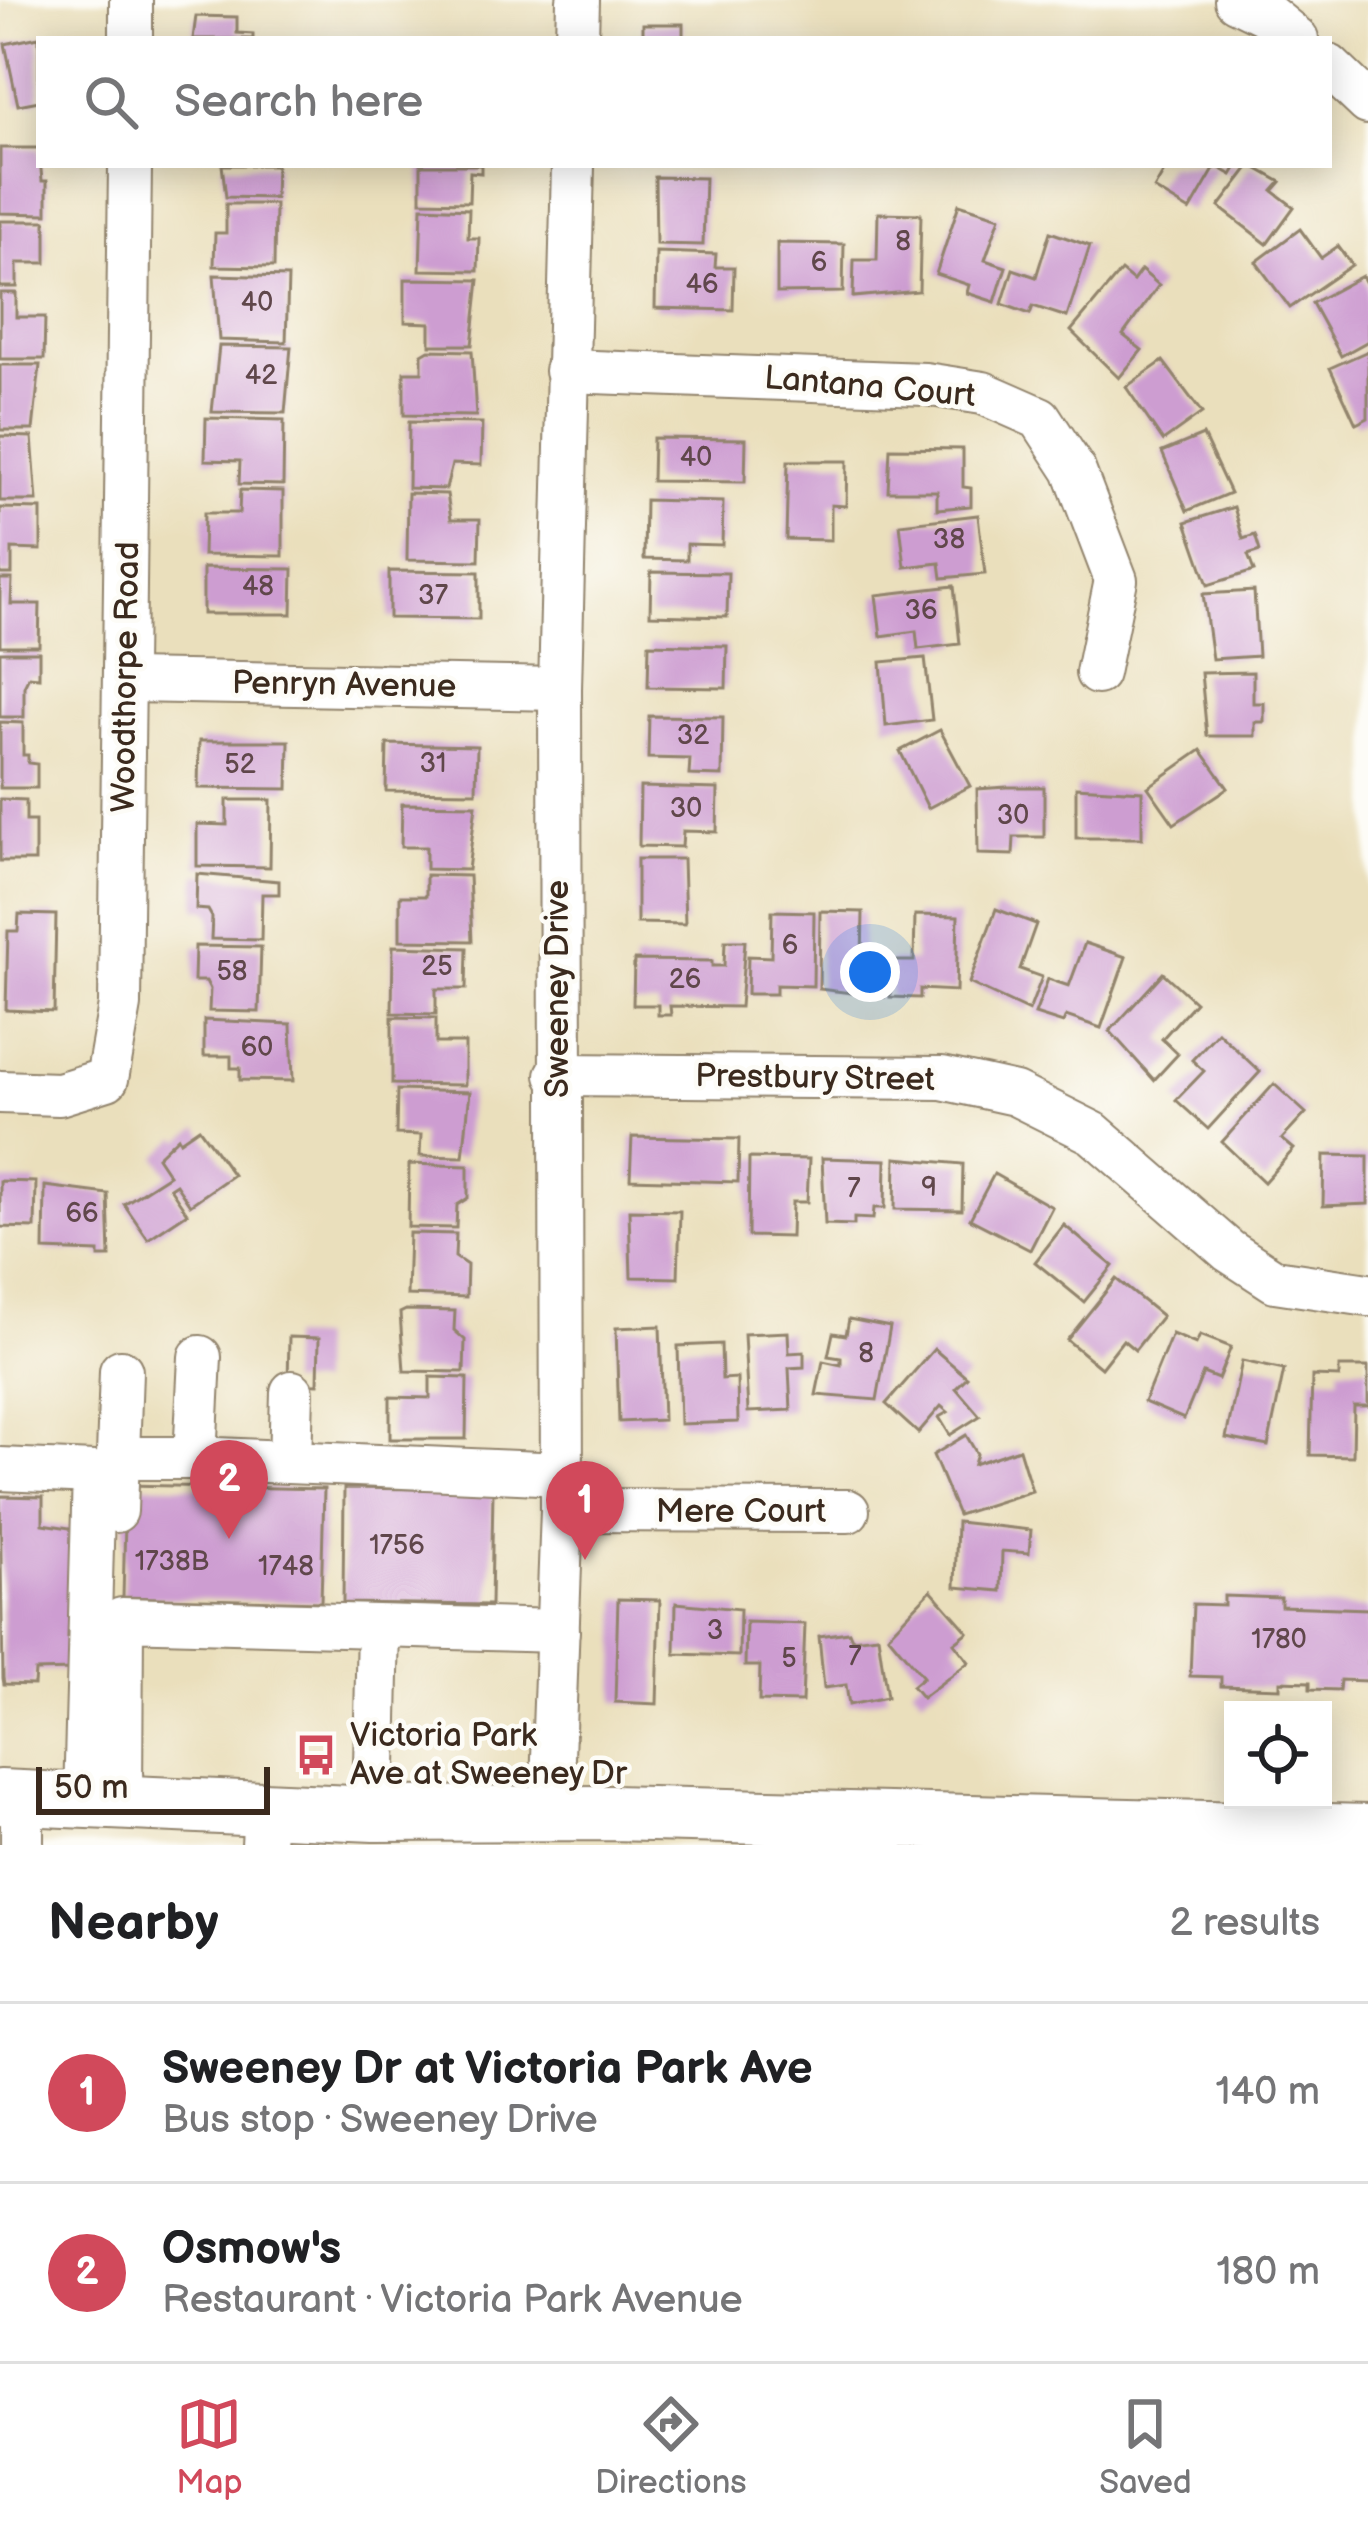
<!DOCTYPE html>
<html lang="en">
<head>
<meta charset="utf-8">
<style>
  :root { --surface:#fff; --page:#f6f6f6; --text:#202124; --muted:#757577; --line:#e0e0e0; --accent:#d1495b }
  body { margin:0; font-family:"Balsamiq Sans",sans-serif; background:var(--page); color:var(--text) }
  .controls { position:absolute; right:36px; bottom:36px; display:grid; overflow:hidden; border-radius:0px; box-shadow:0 6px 30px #0003 }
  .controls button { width:108px; height:108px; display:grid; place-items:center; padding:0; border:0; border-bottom:3px solid var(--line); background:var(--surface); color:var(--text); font:60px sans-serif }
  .scale { position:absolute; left:36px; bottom:30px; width:234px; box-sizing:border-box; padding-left:12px; border:6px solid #3b2a1e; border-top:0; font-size:33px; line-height:42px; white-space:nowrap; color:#3b2a1e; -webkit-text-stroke:9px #fdfcf7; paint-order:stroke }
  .you { position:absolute; left:870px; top:972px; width:42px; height:42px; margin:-30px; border:9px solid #fff; border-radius:50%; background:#1a73e8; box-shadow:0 0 0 18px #1a73e833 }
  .badge { display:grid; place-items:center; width:78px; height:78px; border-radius:50%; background:var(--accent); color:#fff; font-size:39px; font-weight:700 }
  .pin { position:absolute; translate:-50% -99px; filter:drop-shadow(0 3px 6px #0008) }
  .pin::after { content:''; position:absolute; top:63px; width:42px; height:36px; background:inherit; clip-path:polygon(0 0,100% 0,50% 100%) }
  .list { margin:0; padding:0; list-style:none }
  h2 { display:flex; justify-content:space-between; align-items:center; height:156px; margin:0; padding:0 48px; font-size:51px }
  h2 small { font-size:39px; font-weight:400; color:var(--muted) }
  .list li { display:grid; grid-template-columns:78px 1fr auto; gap:36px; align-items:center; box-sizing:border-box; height:180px; padding:0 48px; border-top:3px solid var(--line) }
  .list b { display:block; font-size:45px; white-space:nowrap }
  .list p { margin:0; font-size:39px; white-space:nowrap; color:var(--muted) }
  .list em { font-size:39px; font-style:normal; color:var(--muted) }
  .icon { flex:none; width:66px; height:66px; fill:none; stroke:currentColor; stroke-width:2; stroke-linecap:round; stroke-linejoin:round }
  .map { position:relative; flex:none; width:1368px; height:1845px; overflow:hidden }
  .search { position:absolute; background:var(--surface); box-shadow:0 6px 30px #0003; left:36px; right:36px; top:36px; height:132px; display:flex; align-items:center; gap:30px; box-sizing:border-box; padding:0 42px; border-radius:0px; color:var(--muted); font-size:45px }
  .sheet { height:516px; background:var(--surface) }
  nav { display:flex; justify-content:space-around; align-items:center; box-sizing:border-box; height:168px; border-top:3px solid var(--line); background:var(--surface); font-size:33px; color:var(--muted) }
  nav a { display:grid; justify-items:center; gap:6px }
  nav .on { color:var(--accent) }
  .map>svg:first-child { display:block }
</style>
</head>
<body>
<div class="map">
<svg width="1368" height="1845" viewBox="0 0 1368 1845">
  <rect width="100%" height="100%" fill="#fdfcf7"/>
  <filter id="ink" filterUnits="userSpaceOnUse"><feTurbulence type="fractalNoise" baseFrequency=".00833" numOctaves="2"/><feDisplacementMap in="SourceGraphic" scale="24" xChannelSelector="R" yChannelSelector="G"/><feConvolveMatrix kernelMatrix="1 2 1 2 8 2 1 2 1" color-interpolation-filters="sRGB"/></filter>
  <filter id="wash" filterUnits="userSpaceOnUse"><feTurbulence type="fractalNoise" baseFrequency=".004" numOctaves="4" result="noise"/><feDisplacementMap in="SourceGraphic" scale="48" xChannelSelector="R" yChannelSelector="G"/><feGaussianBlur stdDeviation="2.7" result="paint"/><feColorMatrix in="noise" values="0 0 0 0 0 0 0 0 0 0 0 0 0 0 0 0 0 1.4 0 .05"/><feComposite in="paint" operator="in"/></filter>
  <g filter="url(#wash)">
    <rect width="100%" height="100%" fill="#eadfbc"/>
    <g id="blocks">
      <g fill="#cd9dd1">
        <path d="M196,16L237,17V33L253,34V39H193Z"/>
        <rect x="643" y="24" width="40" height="15"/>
        <path d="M63,32L65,39H39V101L18,105L5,44Z"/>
        <path d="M0,148H39L42,181H47V214L0,213Z"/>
        <path d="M222,165H276L275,198L226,197Z"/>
        <path d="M421,165H481V173L470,172L469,202L421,201Z"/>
        <path d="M1168,165H1238L1232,175L1216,166L1190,211L1154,189Z"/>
        <path d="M1251,165L1281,182L1273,191L1294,207L1267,244L1219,207Z"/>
        <path d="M655,177L705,178L703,245L656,244Z"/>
        <path d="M226,204H275L274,267L214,266L215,233H226Z"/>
        <path d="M959,204L1000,217L985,260L1006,267L995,302L967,293L969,285L936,274Z"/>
        <path d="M422,207L469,209L468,238H479L478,271L420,270Z"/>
        <path d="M878,213L921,214L919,291L853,297L854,260H877Z"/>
        <path d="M0,221H46V263H17V287H0Z"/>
        <path d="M1300,229L1321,258L1338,246L1352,265L1290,308L1256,262Z"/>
        <path d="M1050,232L1090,246L1067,317L1033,306L1030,314L1002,304L1013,269L1036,277Z"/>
        <path d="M777,243L844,244L843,292L777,293Z"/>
        <path d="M656,252L716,254L715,267H734L733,310L655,308Z"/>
        <path d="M1141,270L1159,285L1123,335L1142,350L1119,378L1071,331L1121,271L1133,281Z"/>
        <path d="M214,275L288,277L286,342L219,340Z"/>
        <path d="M1362,276L1368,287V341L1341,356L1312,303Z"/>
        <path d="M405,279L479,280L472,345H430V323L405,322Z"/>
        <path d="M0,293H16V317H45L44,359H0Z"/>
        <path d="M219,346L291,347L285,413L212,412Z"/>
        <path d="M429,350L472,351L476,416L404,415V372H422V354Z"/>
        <path d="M1368,351V418L1356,424L1330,368Z"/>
        <path d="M1163,361L1202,413L1163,441L1126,387Z"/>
        <path d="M0,365H40L33,430H0Z"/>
        <path d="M206,418L284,420L283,485L239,484L240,461L205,460Z"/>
        <path d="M409,422L482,423L481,465L452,464L446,489L408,488Z"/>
        <path d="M1203,435L1230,493L1187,511L1162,452Z"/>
        <path d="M0,436L32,437L37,501H0Z"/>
        <path d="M653,438L746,439L745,482L652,481Z"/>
        <path d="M890,448L963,449V487L971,488V506L937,509V491H888Z"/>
        <path d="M788,461H847L846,506L831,505V540L786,539Z"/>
        <path d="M240,490L283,491V556L203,555L204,513H239Z"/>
        <path d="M408,493L447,494L451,519H480L479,561L407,560Z"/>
        <path d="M645,500L723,502L722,545L687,544V560L644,559Z"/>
        <path d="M1234,507L1243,539L1255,535L1260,551L1248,555L1254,571L1208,585L1186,522Z"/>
        <path d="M0,508L41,509V550L12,549V574H0Z"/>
        <path d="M978,515L985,574L942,578L940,563L905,567L900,524Z"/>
        <path d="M203,568L293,569L292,614H203Z"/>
        <path d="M389,571L479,572V619L389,618Z"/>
        <path d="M651,572L728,573L727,617L650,615Z"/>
        <path d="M0,579H12L11,604H40L39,646H0Z"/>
        <path d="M954,586L960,644L918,649L916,631L881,636L876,595Z"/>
        <path d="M1254,591L1258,656L1212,659L1203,594Z"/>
        <path d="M649,644L727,646L726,688L648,687Z"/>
        <path d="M0,652H39V677L29,676L24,686V717H0Z"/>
        <path d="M925,658L932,720L886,726L881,662Z"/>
        <path d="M1253,672V703H1264V722H1255V736H1207L1201,673Z"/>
        <path d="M649,716L723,717L722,776L689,775L690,759L648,758Z"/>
        <path d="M0,722L23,723V755H28V763L37,764V788H0Z"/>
        <path d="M940,730L970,786L928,808L900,751Z"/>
        <path d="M199,741H289L288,789L198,788Z"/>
        <path d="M387,744L477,746L476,792L386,791Z"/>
        <path d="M1201,750L1228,788L1174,824L1148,787Z"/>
        <path d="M640,787L718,789L717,832L683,831L682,847L639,846Z"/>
        <path d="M1007,787H1044V837H1014L1013,855L978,854L977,789Z"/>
        <path d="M1076,787L1142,791V838H1076Z"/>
        <path d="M0,799L26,800V821H35V861H0Z"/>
        <path d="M227,800H271L270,867L197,866V824L227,825Z"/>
        <path d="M402,804L476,805L468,870L426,869V847H401Z"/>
        <path d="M637,859H683L685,924L637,923Z"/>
        <path d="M197,874L279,881V894H262L261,940L211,939L212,917L208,910L196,909Z"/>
        <path d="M426,875L469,876L472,941L400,940V896H426Z"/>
        <path d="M996,909L1036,924L1020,969L1042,977L1029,1011L969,983Z"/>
        <path d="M772,911L814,912L813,986L776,985V994H747L748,956L771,957Z"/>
        <path d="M820,911L863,912L862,960H885L884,997L819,989Z"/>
        <path d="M19,914L56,915L54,1012L6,1010L8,931H18Z"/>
        <path d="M915,915L958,916L956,991L920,989V998L890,997L891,961H914Z"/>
        <path d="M725,941H745L740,1007L670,1006L671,1015H658V1005H633L634,960L712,961V966H724Z"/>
        <path d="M1085,943L1126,957L1101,1028L1066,1016L1063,1023L1035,1014L1048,979L1069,986Z"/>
        <path d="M195,946L261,947L259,1012L209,1011L210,989L206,981H194Z"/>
        <path d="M393,946L467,948L466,989H436V1014L392,1013Z"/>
        <path d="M1163,973L1195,1002L1162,1039L1178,1054L1154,1080L1110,1031Z"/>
        <path d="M392,1017L436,1018V1043H465V1085L392,1084Z"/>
        <path d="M204,1020L291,1024L293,1081L240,1080V1068H231V1056H204Z"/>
        <path d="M1218,1032L1260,1072L1208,1129L1176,1100L1204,1071L1192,1060Z"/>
        <path d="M1274,1084L1306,1113L1282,1139L1294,1149L1264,1182L1222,1142Z"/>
        <path d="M397,1090L470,1092L463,1157L420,1156L421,1135L396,1134Z"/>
        <path d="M199,1128L233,1175L190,1205L176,1184L170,1188L187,1213L148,1239L124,1204L169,1175L157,1157L178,1137L180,1141Z"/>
        <path d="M632,1137L739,1139L738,1182L630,1179Z"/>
        <path d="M1324,1155L1368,1156V1204L1323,1206Z"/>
        <path d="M749,1158L809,1159L807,1202H792L791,1237L748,1236Z"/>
        <path d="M822,1158L886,1160L885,1208H874L873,1219L854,1218V1225L825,1224Z"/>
        <path d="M896,1158L963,1164L962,1210L895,1209Z"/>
        <path d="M409,1164L468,1166V1198L457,1205L456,1228L408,1227Z"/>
        <path d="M994,1174L1052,1207L1030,1250L970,1219Z"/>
        <path d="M0,1181L36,1182L35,1228L0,1227Z"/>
        <path d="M45,1186L108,1194L110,1257H99V1252L44,1250Z"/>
        <path d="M629,1210L680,1211L678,1278L631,1277Z"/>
        <path d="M1064,1225L1113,1266L1084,1302L1035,1262Z"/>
        <path d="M409,1233L456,1234L455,1257L467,1265L466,1297L407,1295Z"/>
        <path d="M1116,1279L1162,1316L1135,1350L1123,1340L1101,1368L1067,1340Z"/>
        <path d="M406,1310L455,1311L454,1330L465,1340L464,1372L404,1371L400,1313Z"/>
        <path d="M849,1319L890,1327L877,1400L816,1395L823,1361L841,1365V1358L828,1356L833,1333L846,1335Z"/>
        <path d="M660,1326L663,1420L619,1422L616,1328Z"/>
        <path d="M788,1332L789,1353L804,1352V1367L789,1368L791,1410L748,1412L744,1334Z"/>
        <path d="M1172,1334L1196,1344L1200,1335L1231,1347L1218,1379L1203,1373L1184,1419L1144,1402Z"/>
        <path d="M289,1337L319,1338L318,1384L288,1383Z"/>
        <path d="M721,1344L722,1379L737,1378L738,1422L680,1424L678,1346Z"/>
        <path d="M934,1349L967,1377L956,1388L980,1416L950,1435L939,1417L948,1412L941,1406L918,1433L886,1404Z"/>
        <path d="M1242,1361L1284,1370L1268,1446L1226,1438Z"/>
        <path d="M1339,1367H1368V1406H1354L1353,1456L1310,1455L1312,1376L1339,1377Z"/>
        <path d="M430,1377L467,1378L466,1439H390V1397L430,1398Z"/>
        <path d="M966,1435L977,1454L974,1464L1019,1449L1032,1491L958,1515L933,1455Z"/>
        <path d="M126,1485L324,1489L321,1602L123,1597Z"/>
        <path d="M344,1488L493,1490L491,1605L343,1603Z"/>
        <path d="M0,1496L43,1497V1524L76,1529L72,1670L35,1671L34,1685L4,1684L3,1678Z"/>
        <path d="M957,1522L1031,1530L1029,1553L1002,1551L1001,1591L955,1587Z"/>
        <path d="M931,1590L968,1632L954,1643L969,1662L922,1698L912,1686L923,1677L888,1635Z"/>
        <path d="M1224,1596L1281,1598V1606L1368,1609V1681L1340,1680L1339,1690L1310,1689V1682L1280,1681V1688L1221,1686V1677L1190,1676L1193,1604L1224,1605Z"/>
        <path d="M618,1599L660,1600L657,1704L615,1702Z"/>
        <path d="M676,1603L740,1609L739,1656L675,1654Z"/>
        <path d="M746,1622L805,1624L802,1702L759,1701L760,1666H745Z"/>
        <path d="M849,1632L852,1639L878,1636L887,1697L849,1705L846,1685L824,1688L819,1636Z"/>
      </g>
    </g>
  </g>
  <g filter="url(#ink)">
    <use href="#blocks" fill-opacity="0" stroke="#92846d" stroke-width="3"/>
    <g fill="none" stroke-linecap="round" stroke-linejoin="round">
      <g stroke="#92846d" stroke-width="46">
        <g id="minor">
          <path d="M1236,0L1269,16L1297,39"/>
          <path d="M131,39V0"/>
          <path d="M577,39L578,0"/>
          <path d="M1329,66L1368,103"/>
          <path d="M566,371L925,384L983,393L1040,418L1074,470L1116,580L1097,673"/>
          <path d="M128,681L560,689"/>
          <path d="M557,1075L942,1078L1015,1094L1093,1133L1229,1251L1275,1281L1368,1295"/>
          <path d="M0,1092L59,1094L107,1079L120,1005L130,165"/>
          <path d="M200,1357L195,1458L562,1474"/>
          <path d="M118,1458H195"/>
          <path d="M290,1462L292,1392"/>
          <path d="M0,1469L94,1473L85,1799"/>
          <path d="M562,1510L848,1511"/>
          <path d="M116,1511L121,1371"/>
          <path d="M121,1799L122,1619L558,1631"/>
          <path d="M551,1813L562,1510L560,689L573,165"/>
          <path d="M374,1814L378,1627"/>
          <path d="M22,1845V1798"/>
          <path d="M263,1845L265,1808"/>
        </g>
      </g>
      <g stroke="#92846d" stroke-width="58">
        <path id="major" d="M0,1797L374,1814L612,1813L1368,1832"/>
      </g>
      <use href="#minor" stroke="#fff" stroke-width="42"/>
      <use href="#major" stroke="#fff" stroke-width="54"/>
    </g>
  </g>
  <defs>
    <g id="bus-bare" transform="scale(3.24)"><path d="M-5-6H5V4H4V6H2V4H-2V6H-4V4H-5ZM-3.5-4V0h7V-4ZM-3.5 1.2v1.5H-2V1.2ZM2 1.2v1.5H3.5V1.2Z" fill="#d1495b" stroke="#fdfcf7" stroke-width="2.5" paint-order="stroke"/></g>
  </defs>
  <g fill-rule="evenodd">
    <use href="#bus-bare" x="316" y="1755"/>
  </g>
  <g text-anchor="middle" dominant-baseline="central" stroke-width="9" stroke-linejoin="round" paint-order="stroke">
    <g font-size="27" fill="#60474b">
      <text x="903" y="242">8</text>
      <text x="819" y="263">6</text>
      <text x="702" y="285">46</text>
      <text x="257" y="303">40</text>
      <text x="261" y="376">42</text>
      <text x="696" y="458">40</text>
      <text x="949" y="540">38</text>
      <text x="258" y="587">48</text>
      <text x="433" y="596">37</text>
      <text x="921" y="611">36</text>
      <text x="693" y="736">32</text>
      <text x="433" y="764">31</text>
      <text x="240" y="765">52</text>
      <text x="686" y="809">30</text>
      <text x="1013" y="816">30</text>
      <text x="790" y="946">6</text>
      <text x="437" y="967">25</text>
      <text x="232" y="972">58</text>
      <text x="685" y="980">26</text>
      <text x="257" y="1048">60</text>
      <text x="929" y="1188">9</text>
      <text x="854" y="1189">7</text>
      <text x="82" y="1214">66</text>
      <text x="866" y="1354">8</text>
      <text x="397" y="1546">1756</text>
      <text x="172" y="1562">1738B</text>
      <text x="286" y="1567">1748</text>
      <text x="715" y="1631">3</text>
      <text x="1279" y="1640">1780</text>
      <text x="855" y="1657">7</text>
      <text x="789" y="1659">5</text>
    </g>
    <g font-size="33" fill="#3b2a1e" stroke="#fdfcf7">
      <text transform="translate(870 387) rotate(5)">Lantana Court</text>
      <text transform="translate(126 677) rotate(-89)">Woodthorpe Road</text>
      <text transform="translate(344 685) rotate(1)">Penryn Avenue</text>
      <text transform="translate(558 989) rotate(-90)">Sweeney Drive</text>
      <text transform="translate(815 1078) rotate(1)">Prestbury Street</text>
      <text x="741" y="1512">Mere Court</text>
    </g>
    <g font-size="33" fill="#3b2a1e" stroke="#fdfcf7" text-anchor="start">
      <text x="350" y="1736">Victoria Park<tspan x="350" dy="38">Ave at Sweeney Dr</tspan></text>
    </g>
  </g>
</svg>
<div class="controls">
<button><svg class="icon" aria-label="locate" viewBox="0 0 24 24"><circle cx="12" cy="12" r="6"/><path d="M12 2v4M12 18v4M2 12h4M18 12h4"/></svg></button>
</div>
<div class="scale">50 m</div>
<div class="you"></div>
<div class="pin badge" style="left:585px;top:1560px">1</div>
<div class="pin badge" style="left:229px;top:1539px">2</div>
<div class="search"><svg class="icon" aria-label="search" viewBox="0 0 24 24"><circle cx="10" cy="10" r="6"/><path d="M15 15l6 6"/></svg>Search here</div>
</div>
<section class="sheet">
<h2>Nearby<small>2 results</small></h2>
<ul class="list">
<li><span class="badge">1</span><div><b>Sweeney Dr at Victoria Park Ave</b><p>Bus stop · Sweeney Drive</p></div><em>140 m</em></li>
<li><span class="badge">2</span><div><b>Osmow's</b><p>Restaurant · Victoria Park Avenue</p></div><em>180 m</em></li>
</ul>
</section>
<nav>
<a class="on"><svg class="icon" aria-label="map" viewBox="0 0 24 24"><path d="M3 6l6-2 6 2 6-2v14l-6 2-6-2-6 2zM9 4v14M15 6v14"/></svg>Map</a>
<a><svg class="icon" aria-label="directions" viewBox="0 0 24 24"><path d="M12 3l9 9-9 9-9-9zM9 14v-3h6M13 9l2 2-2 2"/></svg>Directions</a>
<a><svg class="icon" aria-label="saved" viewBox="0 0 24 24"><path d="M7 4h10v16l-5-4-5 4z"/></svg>Saved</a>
</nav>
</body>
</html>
